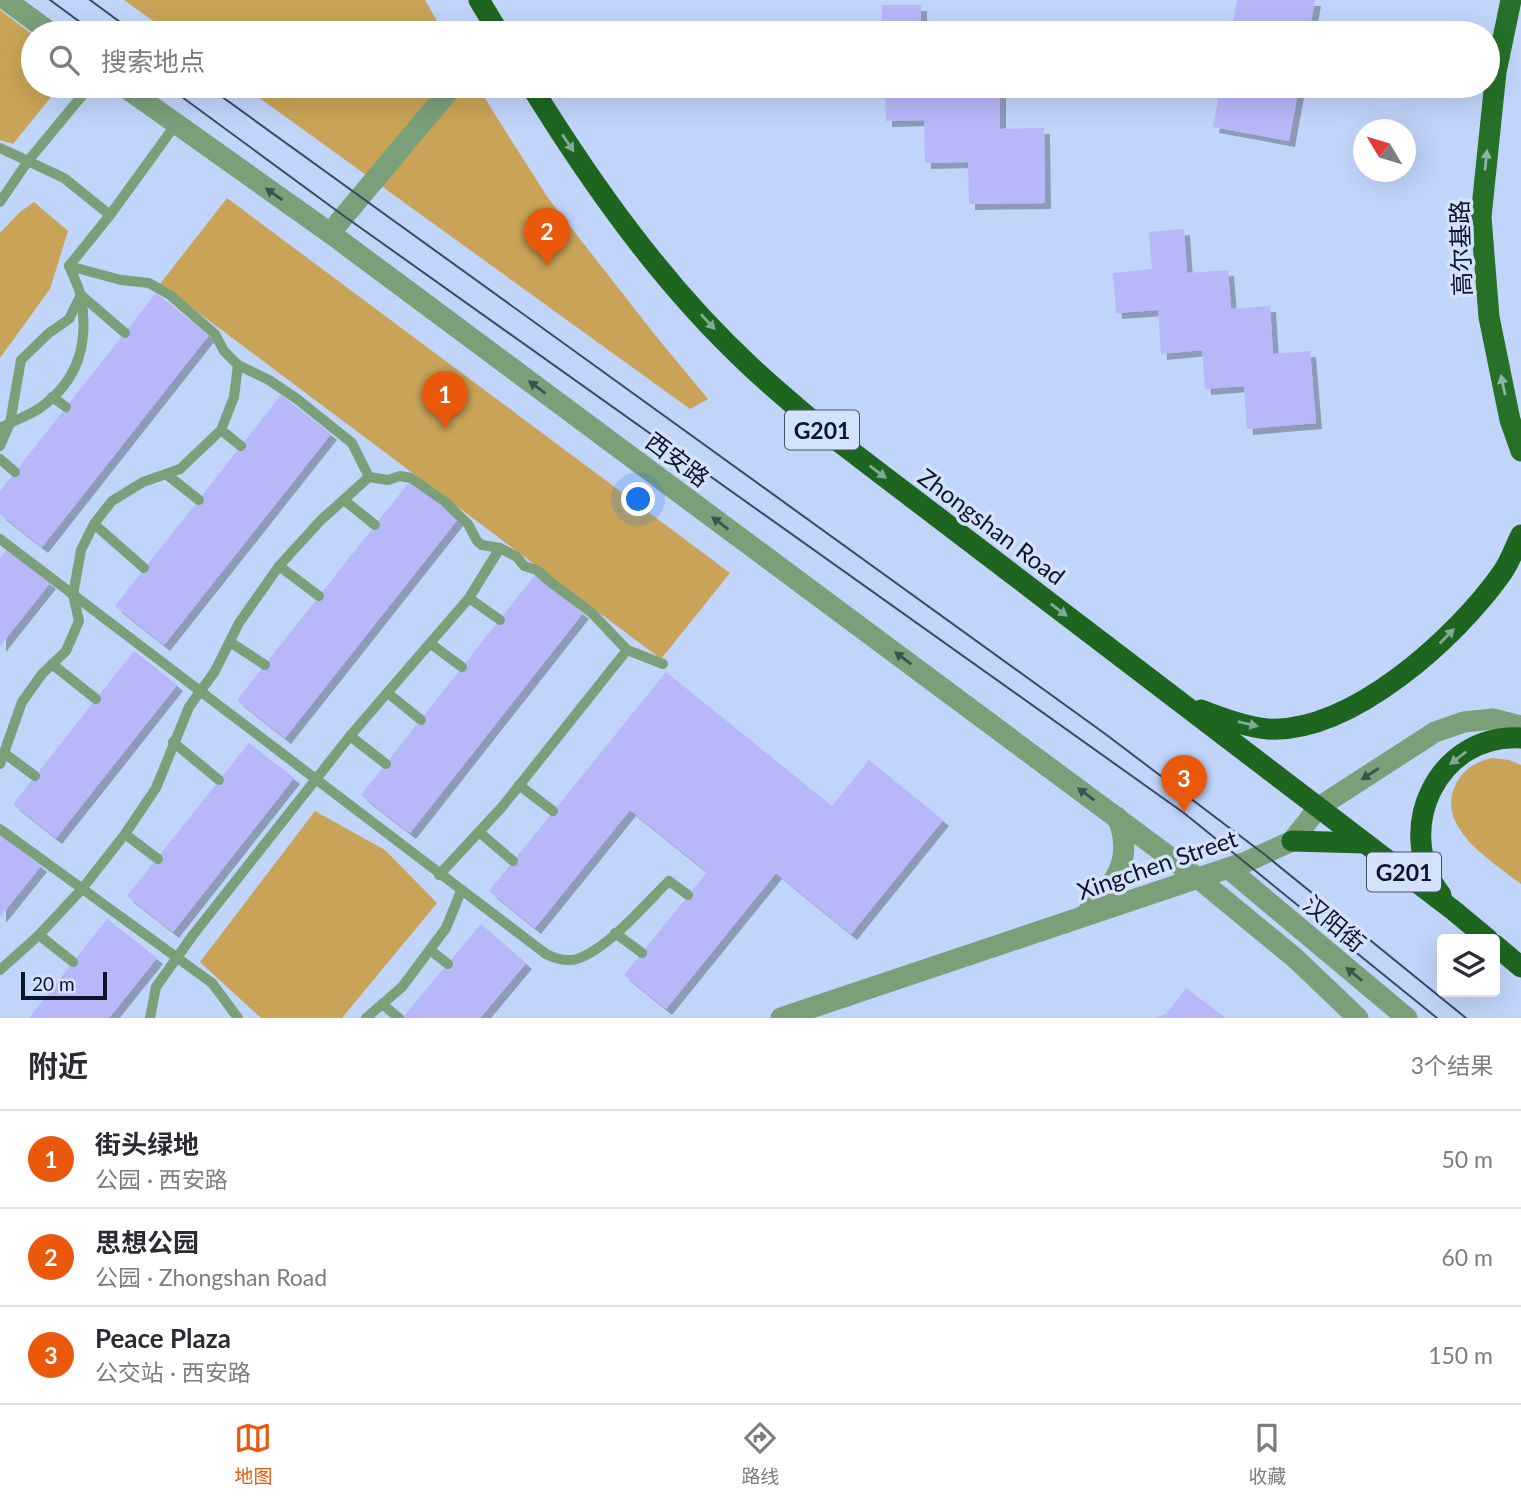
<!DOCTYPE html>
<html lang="zh">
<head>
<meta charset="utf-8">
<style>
  :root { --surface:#fff; --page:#f7f7f7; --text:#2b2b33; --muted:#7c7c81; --line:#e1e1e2; --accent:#ea580c }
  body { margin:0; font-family:Lato,"Noto Sans SC",sans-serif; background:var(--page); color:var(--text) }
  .controls { position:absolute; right:21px; bottom:21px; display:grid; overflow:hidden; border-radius:7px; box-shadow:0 7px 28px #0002 }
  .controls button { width:63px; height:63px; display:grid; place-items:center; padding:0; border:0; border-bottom:2px solid var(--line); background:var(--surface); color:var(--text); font:35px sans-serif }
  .compass { position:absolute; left:1353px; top:119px; width:63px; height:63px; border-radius:50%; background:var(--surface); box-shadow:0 7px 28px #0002; rotate:308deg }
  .scale { position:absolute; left:21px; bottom:18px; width:86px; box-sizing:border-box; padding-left:7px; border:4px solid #0b152b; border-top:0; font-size:19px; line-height:24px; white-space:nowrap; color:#0b152b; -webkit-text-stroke:5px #d4e1fa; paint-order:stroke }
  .you { position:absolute; left:639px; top:500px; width:24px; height:24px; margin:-18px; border:5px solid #fff; border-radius:50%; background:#1a73e8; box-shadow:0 0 0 10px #1a73e833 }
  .badge { display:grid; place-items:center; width:46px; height:46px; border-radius:50%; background:var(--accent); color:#fff; font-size:23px; font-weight:700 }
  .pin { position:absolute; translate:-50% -58px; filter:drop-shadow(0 2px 4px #0008) }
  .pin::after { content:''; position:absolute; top:37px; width:24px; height:21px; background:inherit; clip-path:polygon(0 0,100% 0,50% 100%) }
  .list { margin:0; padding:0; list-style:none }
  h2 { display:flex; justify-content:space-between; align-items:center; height:91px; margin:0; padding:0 28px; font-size:30px }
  h2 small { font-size:23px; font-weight:400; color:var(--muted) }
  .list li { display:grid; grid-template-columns:46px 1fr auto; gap:21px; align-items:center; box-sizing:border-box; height:98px; padding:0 28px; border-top:2px solid var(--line) }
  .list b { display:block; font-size:26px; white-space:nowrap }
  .list p { margin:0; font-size:23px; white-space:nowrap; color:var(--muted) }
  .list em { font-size:23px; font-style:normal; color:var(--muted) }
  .icon { flex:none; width:38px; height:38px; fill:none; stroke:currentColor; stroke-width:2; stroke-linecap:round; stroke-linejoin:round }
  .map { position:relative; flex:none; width:1521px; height:1018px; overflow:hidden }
  .search { position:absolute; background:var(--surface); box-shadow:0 7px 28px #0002; left:21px; right:21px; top:21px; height:77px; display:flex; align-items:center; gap:18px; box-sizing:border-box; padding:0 24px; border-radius:38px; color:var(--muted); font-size:26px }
  .sheet { height:385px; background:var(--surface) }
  nav { display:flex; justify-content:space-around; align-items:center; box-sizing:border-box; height:98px; border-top:2px solid var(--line); background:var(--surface); font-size:19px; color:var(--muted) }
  nav a { display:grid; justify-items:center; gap:4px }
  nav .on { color:var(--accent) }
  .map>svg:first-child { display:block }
</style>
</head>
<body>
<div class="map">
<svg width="1521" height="1018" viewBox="0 0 1521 1018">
  <defs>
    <filter id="shadow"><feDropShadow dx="6" dy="6" stdDeviation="0" flood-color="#0004"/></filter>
  </defs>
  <rect width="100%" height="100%" fill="#c1d4fa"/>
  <g fill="#c9a458">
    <path d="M124,0H425L444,33H170Z"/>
    <path d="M0,10L33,35V86H60L13,144L0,140Z"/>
    <path d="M243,86H477L548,198L655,335L708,399L690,409Z"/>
    <path d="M227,198L730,573L661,659L160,284Z"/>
    <path d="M34,202L68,231L50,289L0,358V233L20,212Z"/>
    <path d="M1492,758L1509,760L1521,765V884C1492,861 1432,826 1457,782C1466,767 1476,762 1492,758Z"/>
    <path d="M315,811L385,850L437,903L342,1018H261L200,962Z"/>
  </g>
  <g fill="#b7b8fa" filter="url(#shadow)">
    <path d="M1237,0H1315L1309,33H1231Z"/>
    <rect x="882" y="5" width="39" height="28"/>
    <path d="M885,86L1000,87V129L1044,128L1045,203L969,204L968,162L925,163L924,120L886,121Z"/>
    <path d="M1221,86H1299L1289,141L1213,127Z"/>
    <path d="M1184,229L1187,273L1228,270L1231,309L1270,306L1273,354L1310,351L1316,423L1247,429L1244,386L1205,389L1202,350L1161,354L1158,310L1116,313L1113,273L1152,269L1149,232Z"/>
    <path d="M156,293L209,335L42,547L0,514V491Z"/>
    <path d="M281,395L331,434L164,645L115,606Z"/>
    <path d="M410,481L458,519L285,738L237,700Z"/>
    <path d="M7,549L50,583L0,646V558Z"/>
    <path d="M535,575L583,613L410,833L361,795Z"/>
    <path d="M134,651L177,685L56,838L13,804Z"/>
    <path d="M666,672L832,806L869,760L943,820L851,934L776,873L666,1009L624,975L707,872L630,810L535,928L489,891Z"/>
    <path d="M249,743L294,778L173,932L127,896Z"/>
    <path d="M0,834L41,866L0,917Z"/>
    <path d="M107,919L157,958L109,1018H29Z"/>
    <path d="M481,924L526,963L480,1018H402Z"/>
    <path d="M1186,988L1226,1018H1154L1166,1014Z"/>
  </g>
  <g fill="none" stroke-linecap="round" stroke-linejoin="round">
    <g stroke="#7a9f79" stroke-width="10">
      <path d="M0,148L64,178L110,215L69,266"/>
      <path d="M0,202L28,161L90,86"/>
      <path d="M110,215L176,124"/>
      <path d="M69,266L121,280L149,283L170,295L215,334L224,351L238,365L269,380L297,399L352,443L369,477L388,480L400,476L411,478L444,501L468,524L477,541L482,545L500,548L517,557L524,566L537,570L549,581L592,613L627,650L663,664"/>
      <path d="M52,397L66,407"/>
      <path d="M0,428C13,421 28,416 40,408C79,380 89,343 81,297C79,286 73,276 69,266"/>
      <path d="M221,430L241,446"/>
      <path d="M0,446L10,423L21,360L49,333L69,319L81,295L125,333"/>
      <path d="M0,459L15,472"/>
      <path d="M166,474L199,500"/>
      <path d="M344,500L375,525"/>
      <path d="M94,524L144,568"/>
      <path d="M0,539L546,954C556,959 566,962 577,959C608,949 645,904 669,881L688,895"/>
      <path d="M279,566L319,596"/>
      <path d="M469,598L500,620"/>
      <path d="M230,642L265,665"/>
      <path d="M431,644L462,667"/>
      <path d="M52,664L96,699"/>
      <path d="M388,693L421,720"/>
      <path d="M350,736L386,764"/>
      <path d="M173,742L219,780"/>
      <path d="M4,753L35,776"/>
      <path d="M0,764L22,702L42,674L66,651L79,621L73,595L81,550L94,524L112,501L143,482L180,469L221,430L234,397L238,365"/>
      <path d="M519,785L553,811"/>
      <path d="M0,829L212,983L238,1018"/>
      <path d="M479,832L513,861"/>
      <path d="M125,834L158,859"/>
      <path d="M439,875L502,807L627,650"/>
      <path d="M615,933L642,953"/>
      <path d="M39,935L73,962"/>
      <path d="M430,950L448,964"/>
      <path d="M0,970L39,935L82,889L125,834L156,788L189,707L215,671L239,623L279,566L321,520L369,477"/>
      <path d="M382,1004L399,1018"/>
      <path d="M150,1018L156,987L193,935L350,736L469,598L500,548"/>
      <path d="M366,1018L402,987L446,928L461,891"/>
    </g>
    <g stroke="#7a9f79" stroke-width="21">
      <path d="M6,0L51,33"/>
      <path d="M123,86L330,233L1199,879L1295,958L1358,1018"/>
      <path d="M330,233L453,86"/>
      <path d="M1229,869L1407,1018"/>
    </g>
    <g stroke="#7a9f79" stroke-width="21">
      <path d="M1084,916C1113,886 1136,860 1117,817"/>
      <path d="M781,1018L1246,862L1292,841L1319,807L1435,732L1464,722L1493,719L1521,726"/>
    </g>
    <path stroke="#267028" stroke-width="21" d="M1511,0L1496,72L1481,217L1489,317L1510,420L1521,451"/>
    <g stroke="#1e6620" stroke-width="21">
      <path d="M479,0L499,33"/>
      <path d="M531,86C593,186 663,285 750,366C773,388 798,408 822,429L1453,910L1488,939"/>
      <path d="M1201,710C1222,718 1246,727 1268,729C1351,734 1457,637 1502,573C1510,562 1515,547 1521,535"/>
      <path d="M1292,841L1365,843"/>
      <path d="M1441,895C1392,831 1437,733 1521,738"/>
      <path d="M1495,945L1521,967"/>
    </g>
    <g stroke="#3c4963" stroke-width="2">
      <path d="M50,0L95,33"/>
      <path d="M90,0L135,33"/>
      <path d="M167,86L344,216L1184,813L1437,1018"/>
      <path d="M207,86L1104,733L1264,854L1466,1018"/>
    </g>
  </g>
  <defs><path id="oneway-solid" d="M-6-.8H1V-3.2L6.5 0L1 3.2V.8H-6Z" transform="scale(1.75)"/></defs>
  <g fill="#82aa98">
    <use href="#oneway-solid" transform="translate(568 143) rotate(56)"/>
    <use href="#oneway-solid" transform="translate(708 322) rotate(47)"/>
    <use href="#oneway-solid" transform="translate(878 472) rotate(37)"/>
    <use href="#oneway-solid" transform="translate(1059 610) rotate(37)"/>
    <use href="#oneway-solid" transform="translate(1447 636) rotate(-45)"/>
    <use href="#oneway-solid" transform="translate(1248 724) rotate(13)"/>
    <use href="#oneway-solid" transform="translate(1458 758) rotate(142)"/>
  </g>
  <g fill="#8eb4a6">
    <use href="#oneway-solid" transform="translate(1486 160) rotate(-84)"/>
    <use href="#oneway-solid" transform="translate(1503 385) rotate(-102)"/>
  </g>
  <g fill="#3d534e">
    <use href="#oneway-solid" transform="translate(274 194) rotate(-145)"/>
    <use href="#oneway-solid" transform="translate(537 387) rotate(-143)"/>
    <use href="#oneway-solid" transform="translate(720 523) rotate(-143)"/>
    <use href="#oneway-solid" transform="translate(903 658) rotate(-143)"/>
    <use href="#oneway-solid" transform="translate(1370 774) rotate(147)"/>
    <use href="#oneway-solid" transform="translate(1086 794) rotate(-143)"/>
    <use href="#oneway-solid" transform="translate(1354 974) rotate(-140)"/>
  </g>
  <g text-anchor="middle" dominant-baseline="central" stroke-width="7" stroke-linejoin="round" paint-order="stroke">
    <g fill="#d4e1fa" stroke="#475269" stroke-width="2">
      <rect x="785" y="410.5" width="74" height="39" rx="5"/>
      <rect x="1367" y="852.5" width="74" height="39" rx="5"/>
    </g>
    <g font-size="23" font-weight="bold" fill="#0b152b">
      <text x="822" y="430">G201</text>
      <text x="1404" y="872">G201</text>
    </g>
    <g font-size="24" fill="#0b152b" stroke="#d4e1fa">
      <text transform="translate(1460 248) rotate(-92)">高尔基路</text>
      <text transform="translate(678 459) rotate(37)">西安路</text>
      <text transform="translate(992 526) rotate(37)">Zhongshan Road</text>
      <text transform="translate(1157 864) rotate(-19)">Xingchen Street</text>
      <text transform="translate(1335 923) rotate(40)">汉阳街</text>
    </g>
  </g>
</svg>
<div class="controls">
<button><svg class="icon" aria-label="layers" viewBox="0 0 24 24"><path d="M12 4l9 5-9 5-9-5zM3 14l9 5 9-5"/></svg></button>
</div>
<svg class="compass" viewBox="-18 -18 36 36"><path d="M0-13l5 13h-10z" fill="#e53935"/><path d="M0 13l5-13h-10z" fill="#7c7c81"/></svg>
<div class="scale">20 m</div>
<div class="you"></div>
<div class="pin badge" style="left:445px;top:429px">1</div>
<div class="pin badge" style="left:547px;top:266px">2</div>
<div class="pin badge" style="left:1184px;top:813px">3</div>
<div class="search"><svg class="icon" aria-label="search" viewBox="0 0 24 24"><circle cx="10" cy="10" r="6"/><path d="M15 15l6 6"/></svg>搜索地点</div>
</div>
<section class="sheet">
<h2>附近<small>3个结果</small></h2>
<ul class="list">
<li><span class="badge">1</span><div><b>街头绿地</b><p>公园 · 西安路</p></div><em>50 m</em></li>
<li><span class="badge">2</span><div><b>思想公园</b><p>公园 · Zhongshan Road</p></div><em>60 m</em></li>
<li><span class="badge">3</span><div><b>Peace Plaza</b><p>公交站 · 西安路</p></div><em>150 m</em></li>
</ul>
</section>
<nav>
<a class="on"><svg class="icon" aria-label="map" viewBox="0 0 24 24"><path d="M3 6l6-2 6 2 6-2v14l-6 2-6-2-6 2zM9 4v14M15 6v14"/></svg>地图</a>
<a><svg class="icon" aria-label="directions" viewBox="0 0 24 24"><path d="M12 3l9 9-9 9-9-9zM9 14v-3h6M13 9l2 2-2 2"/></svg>路线</a>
<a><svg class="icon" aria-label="saved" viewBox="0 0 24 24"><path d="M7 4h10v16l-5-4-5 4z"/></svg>收藏</a>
</nav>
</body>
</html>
